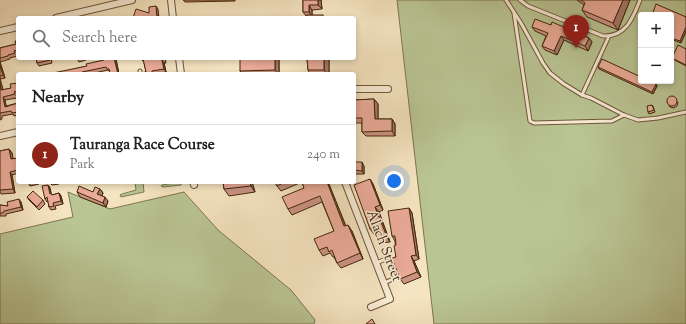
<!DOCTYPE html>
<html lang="en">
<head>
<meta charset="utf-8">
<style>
  :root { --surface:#fff; --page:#f6f6f6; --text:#202124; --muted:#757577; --line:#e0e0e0; --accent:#8f2418 }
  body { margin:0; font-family:"Sorts Mill Goudy",serif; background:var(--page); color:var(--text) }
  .controls { position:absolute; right:12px; top:12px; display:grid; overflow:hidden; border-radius:4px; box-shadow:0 2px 6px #0003 }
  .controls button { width:36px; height:36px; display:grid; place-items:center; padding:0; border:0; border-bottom:1px solid var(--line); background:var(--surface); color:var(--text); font:20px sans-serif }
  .you { position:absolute; left:394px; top:181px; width:14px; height:14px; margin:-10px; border:3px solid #fff; border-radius:50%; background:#1a73e8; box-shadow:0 0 0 6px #1a73e833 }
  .badge { display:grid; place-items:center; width:26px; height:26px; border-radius:50%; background:var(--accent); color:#fff; font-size:13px; font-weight:700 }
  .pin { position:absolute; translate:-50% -33px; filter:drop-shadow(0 1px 2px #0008) }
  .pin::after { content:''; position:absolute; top:21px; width:14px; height:12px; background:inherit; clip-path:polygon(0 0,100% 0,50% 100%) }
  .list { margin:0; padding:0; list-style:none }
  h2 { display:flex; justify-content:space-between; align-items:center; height:52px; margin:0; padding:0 16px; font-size:17px }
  h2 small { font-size:13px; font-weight:400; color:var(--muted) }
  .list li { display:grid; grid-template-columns:26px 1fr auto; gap:12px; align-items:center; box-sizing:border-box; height:60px; padding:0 16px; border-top:1px solid var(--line) }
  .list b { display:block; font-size:15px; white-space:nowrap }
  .list p { margin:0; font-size:13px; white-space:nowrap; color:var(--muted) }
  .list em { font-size:13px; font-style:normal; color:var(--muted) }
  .icon { flex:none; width:22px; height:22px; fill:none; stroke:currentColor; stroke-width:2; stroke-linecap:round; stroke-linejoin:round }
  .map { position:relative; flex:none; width:686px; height:324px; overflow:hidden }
  .search { position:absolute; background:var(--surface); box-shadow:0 2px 6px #0003; left:16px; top:16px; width:340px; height:44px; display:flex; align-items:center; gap:10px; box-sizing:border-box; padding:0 14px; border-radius:4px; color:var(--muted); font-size:15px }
  .panel { position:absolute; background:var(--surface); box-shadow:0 2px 6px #0003; left:16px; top:72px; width:340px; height:112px; border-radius:4px }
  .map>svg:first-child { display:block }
</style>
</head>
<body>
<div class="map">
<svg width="686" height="324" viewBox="0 0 686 324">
  <rect width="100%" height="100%" fill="#f5e4c1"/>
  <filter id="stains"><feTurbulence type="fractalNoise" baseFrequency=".005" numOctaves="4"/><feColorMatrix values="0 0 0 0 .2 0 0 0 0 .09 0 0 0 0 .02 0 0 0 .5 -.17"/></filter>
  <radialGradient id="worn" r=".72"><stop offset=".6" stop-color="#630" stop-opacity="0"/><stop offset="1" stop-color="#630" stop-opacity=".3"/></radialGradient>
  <g fill="#bac594" stroke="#7e764f" fill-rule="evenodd">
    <path d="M397,0H686V324H434ZM641,15H671V81H641Z"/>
    <path d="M135,182H143L144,192L121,197L120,195L122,194L136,190Z"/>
    <path d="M179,182H181V185L163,187L161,186L162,185Z"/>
    <path d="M68,192L110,209L184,192L218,230L291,290L315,320L314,324H0V234L73,217Z"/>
  </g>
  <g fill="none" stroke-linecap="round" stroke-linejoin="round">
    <g stroke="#705638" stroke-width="5">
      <g id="service">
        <path d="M506,0L521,23L543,63L550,73L564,84L582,95L591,98L624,115L638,120L658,118L686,112"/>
        <path d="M520,0L528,6L603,36C626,37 633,18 640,0"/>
        <path d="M514,13L530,121L534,123L612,121L624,115"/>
        <path d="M140,71V74"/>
        <path d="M582,95L609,36"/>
        <path d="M376,263L386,259"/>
        <path d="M384,283L393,279"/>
      </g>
    </g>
    <g stroke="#705638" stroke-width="8">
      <g id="minor">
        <path d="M171,0L173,18"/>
        <path d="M56,18L132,0"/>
        <path d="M0,31L18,27"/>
        <path d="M179,58L181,74"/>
        <path d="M354,89H388"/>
        <path d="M0,136L18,132"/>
        <path d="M193,182L194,185"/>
        <path d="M345,182L390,299L371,307"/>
      </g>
    </g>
    <use href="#service" stroke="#f8edd7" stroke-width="3"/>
    <use href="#minor" stroke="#f8edd7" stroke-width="6"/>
  </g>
  <g fill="#ca9384" stroke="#43270a">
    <path d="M183,0H235V1L185,2Z"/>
    <path d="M303,0H321L322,9L312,10V15L306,16L303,12Z"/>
    <path d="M577,0H630L618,30L587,17L582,10L584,5Z"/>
    <path d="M671,15L686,17V31L681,43L671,39Z"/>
    <path d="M551,25L589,38L592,42L588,51L564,40L557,55L545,50L542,46L546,36L535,31L532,27Z"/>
    <path d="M18,41V54H16L17,56L10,58V59L0,62V48L16,44Z"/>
    <path d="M686,49V66L673,59L672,58Z"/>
    <path d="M36,58H51L52,63L39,66L37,63Z"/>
    <path d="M77,58H86V60L79,62Z"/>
    <path d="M165,58L166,63H164L166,72L157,74H141L146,72L144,62L141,59Z"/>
    <path d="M245,58H279V74H242L240,71Z"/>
    <path d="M307,58H329V74H310L308,70Z"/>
    <path d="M116,59L119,74H110V72L108,70L90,74H54Z"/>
    <path d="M0,62L5,78L0,79L3,90L11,88L18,83V95H16L17,98L5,100L6,106L18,103V115L14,116L13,114L2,116V119L0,120Z"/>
    <path d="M598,67L656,84L657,86L653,94L599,69Z"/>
    <path d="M374,99L378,104V119H392L395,124V136H366L362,132V123H354V100Z"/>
    <path d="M667,102H678L677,106L674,108L670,107Z"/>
    <path d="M652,105L653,106L655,112L649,114L648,112Z"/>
    <path d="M9,149L12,153L13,159L18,158V173L12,175L15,193L1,194L0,192V151Z"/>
    <path d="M354,162L364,166V174H354Z"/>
    <path d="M370,179L373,184L383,210L379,212L390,242L381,243L377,238V233L374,234L370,229Z"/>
    <path d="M28,182H39V184L30,186Z"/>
    <path d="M49,182H58L59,184L52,185Z"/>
    <path d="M223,182H252L255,192L229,196L224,189Z"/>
    <path d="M275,182H328L346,226L352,231L363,259L341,268L337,263L334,257H333L330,253L323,256L319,250L334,231L322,202L292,215L288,209L304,188L302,182L281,191L277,186Z"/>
    <path d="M48,185L50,188L51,194L52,195L59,193L61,196L63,204L55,206L56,209L51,210L49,207L48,201L47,202L45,199Z"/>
    <path d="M100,189L103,193L102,196L108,201L106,207L80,197L77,192H93Z"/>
    <path d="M27,197L43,200L45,204L39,210L29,200Z"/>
    <path d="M21,202L23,210L6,214V216H0V205L8,206Z"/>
    <path d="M409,208L412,213L419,259L414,261L421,277L404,284L400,279L396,257L395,241L392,236Z"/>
  </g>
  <g fill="#a4786b" stroke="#43270a">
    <path d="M318,0H321L322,9L318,5Z"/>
    <path d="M623,0H630L618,30L613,23Z"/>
    <path d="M309,5L312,10V16L309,12Z"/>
    <path d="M156,6L158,9L159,18H157Z"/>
    <path d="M686,27V31L681,43L680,41Z"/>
    <path d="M561,36L564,40L557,55L554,51Z"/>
    <path d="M589,38L592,42L588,51L585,46Z"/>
    <path d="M114,58L116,59L119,74H118Z"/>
    <path d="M275,58H279V74H278L275,70Z"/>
    <path d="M324,58H329V74H327L324,70Z"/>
    <path d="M162,60L164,63L166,72L164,69Z"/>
    <path d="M0,62L5,78L3,75L0,66Z"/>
    <path d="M0,79L4,93L1,90L0,84Z"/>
    <path d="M656,84L657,86L653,94L652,92Z"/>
    <path d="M3,97L5,100L7,110L5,107Z"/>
    <path d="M374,99L378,104V124L375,119Z"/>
    <path d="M392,119L395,124V136L392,131Z"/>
    <path d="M9,149L12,153L14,163L11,159Z"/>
    <path d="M362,162L364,166V174L362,171Z"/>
    <path d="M10,172L12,175L15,193L13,189Z"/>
    <path d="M370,179L373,184L383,210L380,205Z"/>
    <path d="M250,182H252L255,192L251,186Z"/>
    <path d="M327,182H328L329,184L348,232L344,226Z"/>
    <path d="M48,185L50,188L52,197L50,194Z"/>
    <path d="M100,189L103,193L101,198L97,194Z"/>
    <path d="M59,193L61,196L63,204L61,201Z"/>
    <path d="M105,197L108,201L106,207L103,203Z"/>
    <path d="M19,199L21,202L23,210L21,207Z"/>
    <path d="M375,207L379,212L390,242L387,237Z"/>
    <path d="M409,208L412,213L419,259L416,255Z"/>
    <path d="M348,225L352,231L363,259L360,253Z"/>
    <path d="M411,256L414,261L421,277L417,272Z"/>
  </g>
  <g fill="#ebab99" stroke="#43270a">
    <path d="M303,0H318V5H309V12H303Z"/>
    <path d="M581,0H623L613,23L582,10L585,3Z"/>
    <path d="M656,4L686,17V27L680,41L671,38V15H652Z"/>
    <path d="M156,6L157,18H133L136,9L149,13V7Z"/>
    <rect x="307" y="15" width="16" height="3"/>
    <path d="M535,19L551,25L552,22L589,38L585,46L561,36L554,51L542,46L548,33L532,27Z"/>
    <path d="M15,41H18V50L14,51L15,53L8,55V56L0,58V48L16,44Z"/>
    <path d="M678,45L686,49V65L672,58Z"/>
    <path d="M36,58H49L50,60L37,63Z"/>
    <path d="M103,58H114L118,74H110L109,69H107L106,67L82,72L83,74H54L53,73L87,66L86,64L104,60Z"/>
    <path d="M141,58H164V59L162,60L164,69L152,71V74H141L140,73L146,72L143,59H141Z"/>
    <path d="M245,58H275V70L240,71V59Z"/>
    <path d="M307,58H324V70H308Z"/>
    <path d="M602,59L641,77V81H650L656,84L652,92L598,67Z"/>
    <path d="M0,66L3,75L0,76Z"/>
    <path d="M18,83V91L14,92L15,94L3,97L5,107L18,103V112L12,113L11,111L0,113V84L1,90L11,88L10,84Z"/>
    <circle cx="672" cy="101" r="5"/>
    <path d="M374,99L375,119H392V131L362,132V118H354V100Z"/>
    <path d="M652,105L654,110L648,112L647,106Z"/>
    <path d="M9,149L11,159L18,158V170L10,172L13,189L0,190V151Z"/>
    <path d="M354,162H362V171L354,170Z"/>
    <path d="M370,179L380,205L375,207L387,237L377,238L376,227L370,229L354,185Z"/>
    <path d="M223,182H250L251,186L224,189Z"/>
    <path d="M275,182H285L277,186Z"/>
    <path d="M302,182H327L344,226L348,225L360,253L337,263L332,250L329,252L327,247L319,250L314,239L334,231L320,196L288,209L282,197L304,188Z"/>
    <path d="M48,185L50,194L51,193L52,195L59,193L61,201L53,203L54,206L49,207L47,197L45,199L42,186Z"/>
    <path d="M79,186L93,192L95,187L100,189L97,194L105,197L103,203L77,192Z"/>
    <path d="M33,191L43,200L37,207L27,197Z"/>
    <path d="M19,199L21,207L4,211L3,213H0V205L8,206L7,202Z"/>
    <path d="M409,208L416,255L411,256L417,272L400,279L392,258L396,257L394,246L396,245L395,236H392L388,211Z"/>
    <path d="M372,319L375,324H366Z"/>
  </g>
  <g text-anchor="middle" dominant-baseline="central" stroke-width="3" stroke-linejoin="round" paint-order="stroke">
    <g font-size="14" fill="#43270a" stroke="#f8edd7">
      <text transform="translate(383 246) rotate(69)">Alach Street</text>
    </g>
  </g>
  <rect width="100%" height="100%" filter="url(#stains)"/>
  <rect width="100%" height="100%" fill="url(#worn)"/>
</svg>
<div class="controls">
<button>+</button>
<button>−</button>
</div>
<div class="you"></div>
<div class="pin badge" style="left:576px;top:48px">1</div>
<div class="search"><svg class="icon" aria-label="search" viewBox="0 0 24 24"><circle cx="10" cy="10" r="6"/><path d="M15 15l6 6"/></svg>Search here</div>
<section class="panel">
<h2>Nearby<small></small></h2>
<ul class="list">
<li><span class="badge">1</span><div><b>Tauranga Race Course</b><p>Park</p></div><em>240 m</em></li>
</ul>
</section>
</div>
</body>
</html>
